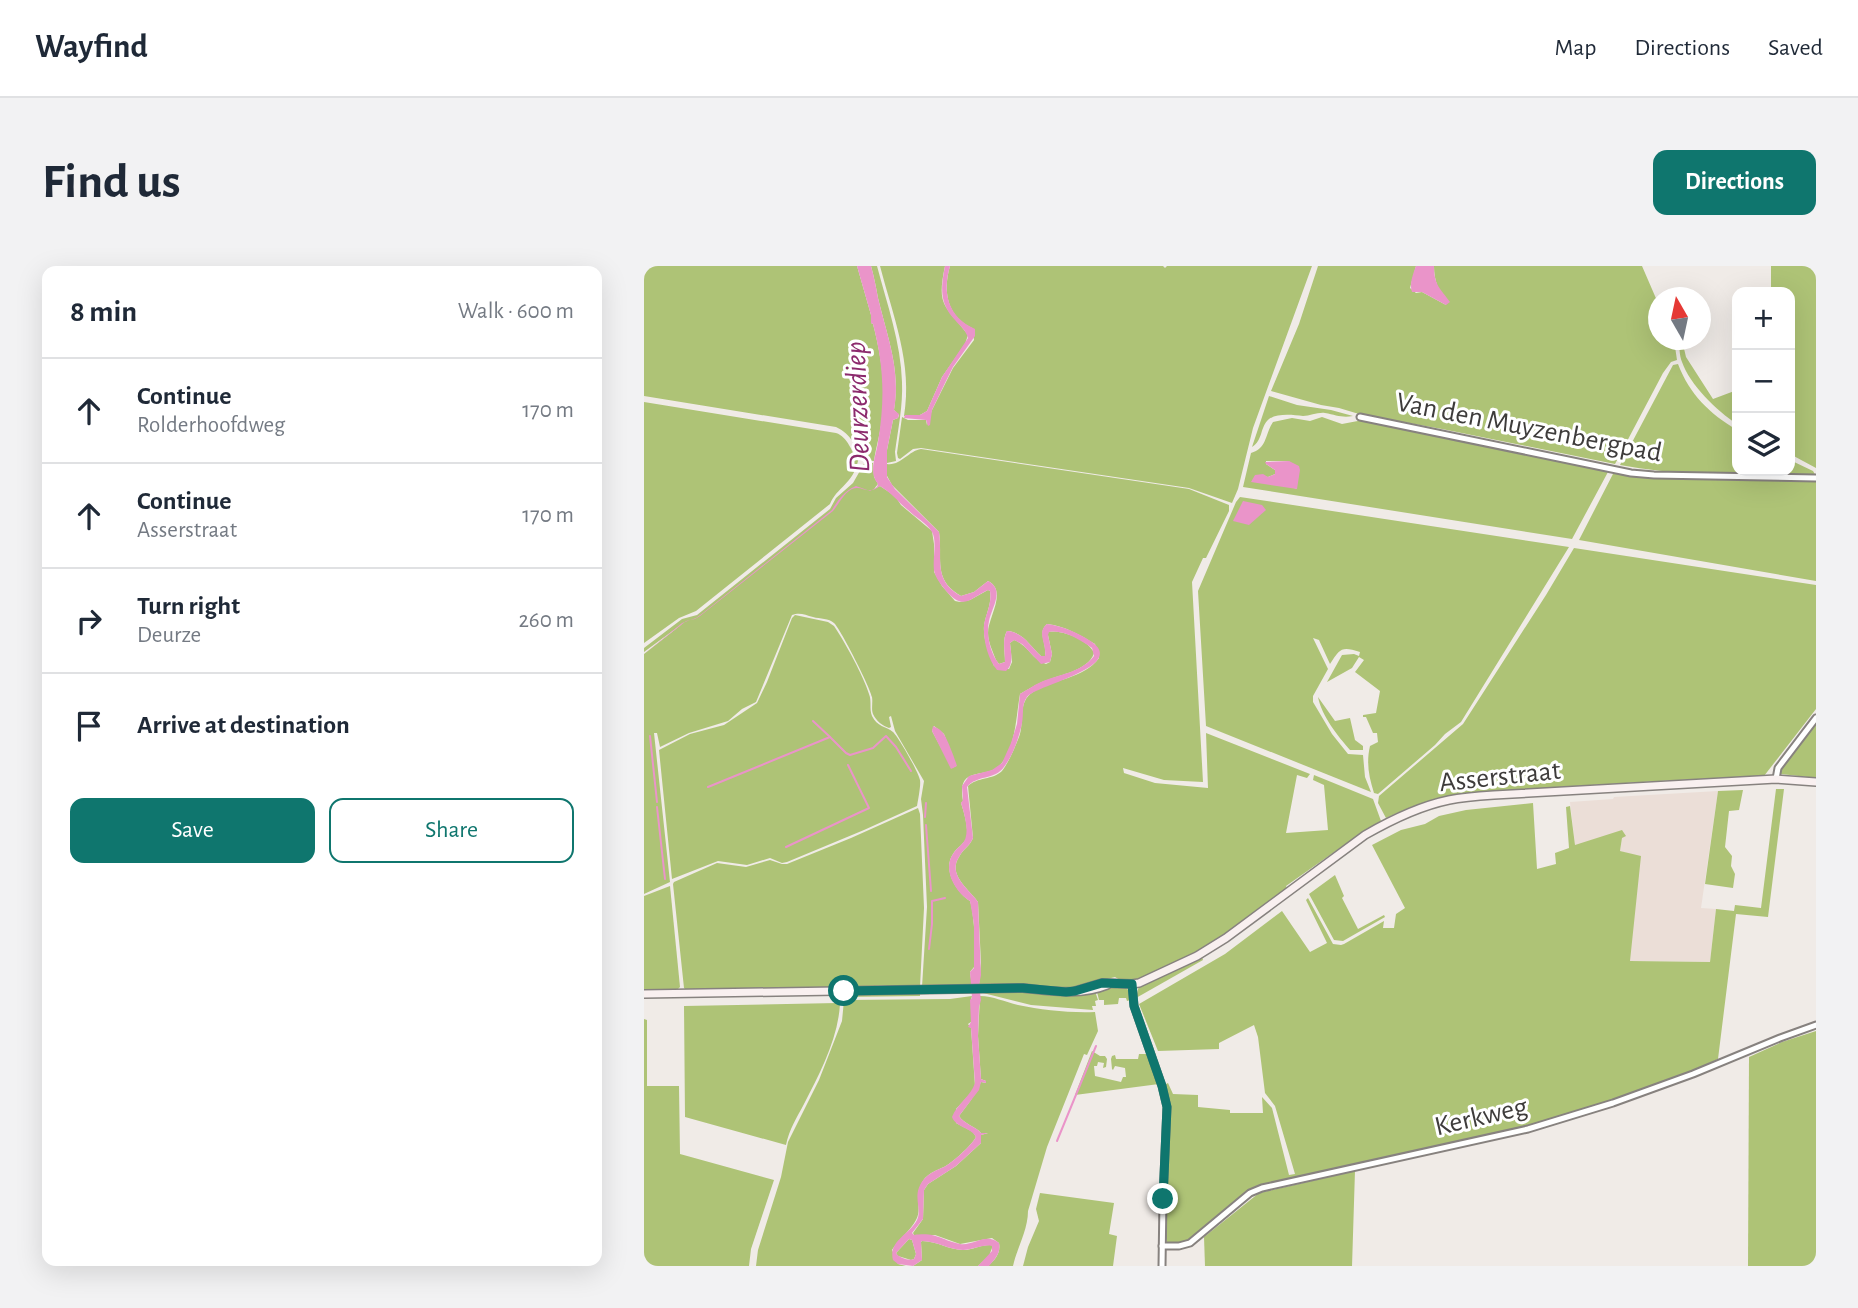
<!DOCTYPE html>
<html lang="en">
<head>
<meta charset="utf-8">
<style>
  :root { --surface:#fff; --page:#f2f2f3; --text:#1f2937; --muted:#747a83; --line:#e0e1e3; --accent:#0f766e }
  body { margin:0; font-family:"Alegreya Sans",sans-serif; background:var(--page); color:var(--text) }
  .controls { position:absolute; right:21px; top:21px; display:grid; overflow:hidden; border-radius:14px; box-shadow:0 7px 28px #0002 }
  .controls button { width:63px; height:63px; display:grid; place-items:center; padding:0; border:0; border-bottom:2px solid var(--line); background:var(--surface); color:var(--text); font:35px sans-serif }
  .compass { position:absolute; left:1004px; top:21px; width:63px; height:63px; border-radius:50%; background:var(--surface); box-shadow:0 7px 28px #0002; rotate:351deg }
  .stop { position:absolute; width:21px; height:21px; margin:-16px; border:5px solid #0f766e; border-radius:50%; background:#fff }
  .stop.end { background:#0f766e; border-color:#fff; box-shadow:0 2px 7px #0008 }
  .list { margin:0; padding:0; list-style:none }
  h2 { display:flex; justify-content:space-between; align-items:center; height:91px; margin:0; padding:0 28px; font-size:30px }
  h2 small { font-size:23px; font-weight:400; color:var(--muted) }
  .list li { display:grid; grid-template-columns:46px 1fr auto; gap:21px; align-items:center; box-sizing:border-box; height:105px; padding:0 28px; border-top:2px solid var(--line) }
  .list b { display:block; font-size:26px; white-space:nowrap }
  .list p { margin:0; font-size:23px; white-space:nowrap; color:var(--muted) }
  .list em { font-size:23px; font-style:normal; color:var(--muted) }
  .actions { display:flex; gap:14px; padding:21px 28px }
  .actions a { flex:1; padding:16px 0; border:2px solid var(--accent); border-radius:14px; text-align:center; font-size:24px; color:var(--accent) }
  .actions .main { background:var(--accent); color:#fff }
  .icon { flex:none; width:38px; height:38px; fill:none; stroke:currentColor; stroke-width:2; stroke-linecap:round; stroke-linejoin:round }
  .map { position:relative; flex:none; width:1172px; height:1000px; overflow:hidden; border-radius:14px }
  header { display:flex; align-items:center; gap:42px; box-sizing:border-box; height:98px; padding:0 35px; background:var(--surface); border-bottom:2px solid var(--line) }
  header strong { font-size:33px }
  nav { display:flex; gap:38px; margin-inline-start:auto; font-size:24px }
  .intro { display:flex; align-items:center; justify-content:space-between; box-sizing:border-box; height:168px; padding:0 42px }
  h1 { margin:0; font-size:49px }
  .button { padding:18px 32px; border-radius:14px; background:var(--accent); color:#fff; font-size:24px; font-weight:700 }
  main { display:flex; gap:42px; padding:0 42px }
  aside { flex:1; background:var(--surface); border-radius:14px; box-shadow:0 7px 28px #0002 }
  .map>svg:first-child { display:block }
</style>
</head>
<body>
<header>
<strong>Wayfind</strong>
<nav><a>Map</a><a>Directions</a><a>Saved</a></nav>
</header>
<div class="intro"><h1>Find us</h1><a class="button">Directions</a></div>
<main>
<aside>
<h2>8 min<small>Walk · 600 m</small></h2>
<ul class="list">
<li><svg class="icon" aria-label="ahead" viewBox="0 0 24 24"><path d="M12 20V5M6 11l6-6 6 6"/></svg><div><b>Continue</b><p>Rolderhoofdweg</p></div><em>170 m</em></li>
<li><svg class="icon" aria-label="ahead" viewBox="0 0 24 24"><path d="M12 20V5M6 11l6-6 6 6"/></svg><div><b>Continue</b><p>Asserstraat</p></div><em>170 m</em></li>
<li><svg class="icon" aria-label="right" viewBox="0 0 24 24"><path d="M7 20v-9h11M14 6l5 5-5 5"/></svg><div><b>Turn right</b><p>Deurze</p></div><em>260 m</em></li>
<li><svg class="icon" aria-label="arrive" viewBox="0 0 24 24"><path d="M6 21V4h12l-3 4 3 4H6"/></svg><div><b>Arrive at destination</b></div></li>
</ul>
<div class="actions"><a class="main">Save</a><a>Share</a></div>
</aside>
<div class="map">
<svg width="1172" height="1000" viewBox="0 0 1172 1000">
  <rect width="100%" height="100%" fill="#f0ebe7"/>
  <path fill="#ebded7" d="M1074,525L1057,642L1072,643L1066,696L985,695L996,591L976,585L978,572L931,579L926,536L969,533L970,531Z"/>
  <g fill="#aec376" fill-rule="evenodd">
    <path d="M0,0H213L227,49V57L229,58C237,89 242,120 238,151C237,166 232,180 230,195L220,194C212,183 208,168 192,161L0,130Z"/>
    <path d="M227,0H233C243,38 257,77 258,116C259,140 254,163 251,186L252,195L243,197V184L249,154L254,152L255,149L250,144C257,104 243,70 234,32C232,21 230,11 227,0Z"/>
    <path d="M236,0H301C292,42 302,39 324,69L321,78L298,111L283,145L276,149L260,150C269,98 249,50 236,0Z"/>
    <path d="M306,0H519L521,2L523,0H668L609,162L594,223L588,237L545,222L277,182L269,183L256,193L254,192L253,187L258,151L264,154H282L283,159L288,144L309,102L330,74L328,62C302,50 299,24 306,0Z"/>
    <path d="M674,0H772L766,22L772,27L778,26L802,39C795,25 790,15 790,0H998L1014,37L1015,74H1030L1033,94L1027,96L1019,107L971,198L798,163L715,148L695,142L677,139L627,125L655,58Z"/>
    <path d="M1127,0H1172V202L1146,188V26H1127Z"/>
    <path d="M1034,74H1038L1042,91L1069,133L1093,124V158C1073,145 1046,119 1038,96C1035,89 1036,81 1034,74Z"/>
    <path d="M1034,98C1046,129 1065,147 1093,164V205H1146V194L1169,205L1172,210C1107,209 1040,211 976,199L1029,99Z"/>
    <path d="M625,130L653,139L687,144L709,150C698,152 692,149 681,147C674,146 666,150 659,150C649,149 634,147 625,153C616,160 619,175 608,181Z"/>
    <path d="M0,136L192,167C204,171 207,185 214,195C209,218 193,221 186,238L52,345L35,352L0,377Z"/>
    <path d="M678,151L698,158L719,154L964,206L928,273L599,221L607,187C623,183 621,168 629,156L648,152L666,155ZM622,195H645L653,223L612,209L624,211L631,208V204L622,198Z"/>
    <path d="M277,183L545,223L585,239V245L562,292H559L548,316L559,516L520,514L479,502L480,507L511,517L564,522L562,467L666,508L663,512L653,509L642,567L684,564L680,519L669,514L670,509L729,533L737,555L720,565L642,620L644,624L599,657L546,691L494,714C487,715 477,716 471,711L451,716L450,715L428,723L363,718L335,719L337,697L334,636C326,624 303,609 315,591C319,583 326,580 329,572L324,520C333,511 349,514 358,505C365,496 371,481 375,471C381,456 373,436 389,426C409,413 440,413 455,392L451,378C436,369 421,360 403,358C393,366 403,377 401,390H397C386,380 379,366 363,365C358,373 361,386 361,396L355,398L352,394C349,386 344,376 344,367C344,351 364,325 344,315L330,326L317,330C288,313 299,293 295,266L248,219L242,208L243,198C257,200 264,185 277,183Z"/>
    <path d="M221,196L229,197L230,211L234,218L230,223L236,220L251,230L257,239L288,265L290,278V306L298,320L311,335L316,336L326,334L344,324L346,325C348,338 342,347 340,360C339,374 345,387 350,400L365,403L368,396L366,377L370,374C384,379 388,394 402,398L406,396L408,388L404,369V366C417,363 445,374 450,387C444,406 412,409 396,417C389,420 383,424 376,428C372,450 372,480 357,498C343,515 312,497 319,535L317,537C320,546 324,561 323,570C321,578 313,581 309,588C298,604 313,627 326,635C330,646 333,691 330,701C329,703 327,704 326,706L328,720L278,721L283,641L279,549L277,533L280,515L251,465L247,450L245,451L247,461L245,462C239,460 232,455 229,448C227,443 229,437 228,431C226,421 197,364 190,357C185,352 176,353 169,351C161,349 156,346 148,349L112,436L98,443L84,455L45,467L16,481L13,467H10L26,616L0,628V388L42,355L0,386V382L38,353L53,349L186,243L192,232L209,217ZM290,460L300,468L312,500L308,502L288,465Z"/>
    <path d="M970,206L987,209L1093,214H1172V315L935,274Z"/>
    <path d="M596,231L925,281L817,456L801,468L791,479L734,528L730,527C725,511 722,497 726,480L734,476L733,467H729L722,451H719V449L732,447L736,425L711,406L720,394L715,391L708,402L683,416L698,389L710,388L715,390L716,386C698,380 696,382 686,398L675,374L669,372L684,403L669,430V436L688,468L704,488L719,489L721,511L727,526L562,460L554,325L592,236Z"/>
    <path d="M930,282L1172,319V443L1120,510L1015,515L836,526L795,532L767,541L742,552L734,537L735,530L819,458L902,329Z"/>
    <path d="M151,349L184,356L190,360C202,378 219,409 225,428C228,435 225,443 228,450C233,461 242,460 249,466C255,472 274,505 276,514C277,519 274,534 273,540L220,564L143,596L138,597L126,592L103,599L74,595L28,613L15,484L46,468L80,459L113,437L123,416L148,352Z"/>
    <path d="M674,431L691,455L706,452L711,474L719,480V484H706C694,470 678,451 674,431Z"/>
    <path d="M1172,456V512L1137,508L1134,505Z"/>
    <path d="M1132,523H1140L1124,651L1092,648L1074,793L1052,803L1053,805L979,831L885,861L617,921L542,977L526,978L523,976L520,965L526,846L521,823L522,818L524,817L529,828L554,829V841L586,844V847H619L618,831L628,842L645,909L651,908L631,840L621,827L614,771L610,759L575,777V783L514,785L495,738L581,688L638,645L666,686L683,677L662,634L664,632L689,678L697,679L700,678L740,655L739,662H750L752,648L761,642L728,579L757,564L781,558L795,550L822,544L889,537L893,603L912,598L911,587L925,582L922,541L926,540L931,579L978,564L982,570L978,572L976,585L997,590L986,695L1066,696L1072,643L1090,645L1091,639L1117,642Z"/>
    <path d="M1099,524L1095,544L1085,545L1081,581L1088,590L1087,600L1091,608L1089,622L1061,618L1074,525Z"/>
    <path d="M274,542L276,548L280,642L276,721C257,721 240,718 221,721L42,724L40,722L29,618L30,616L73,597L102,601L126,594L138,598H143L207,572Z"/>
    <path d="M691,609L700,630L698,632L714,663L740,649L741,651L699,675L690,674L665,628Z"/>
    <path d="M26,620L36,721L33,724H0V630Z"/>
    <path d="M558,691L559,694L492,732L494,723L497,719Z"/>
    <path d="M467,720C478,720 488,720 486,734L483,735L482,732H475L474,738L460,739V734H455L453,726Z"/>
    <path d="M379,725L418,729L451,725L454,734L451,735L452,740H448L449,744L387,739L339,727V726Z"/>
    <path d="M276,727V730L200,731L202,728Z"/>
    <path d="M328,730L327,734V756L324,758L327,762L331,820L326,828L312,843V857L329,866L332,871C327,880 309,896 300,901C293,904 287,906 281,912C268,928 279,942 272,954C267,964 254,974 248,984L254,998L262,1000H112L114,984L137,911L144,876L175,814L198,755L200,734L306,733Z"/>
    <path d="M336,730C349,730 361,736 374,739C398,744 425,747 451,746L454,765L443,789L440,788L403,881L384,945C384,964 373,982 369,1000H344C351,994 357,987 355,977L348,972L316,978L291,969H270L269,967L279,953L280,924L284,918L312,900L337,877V869L344,867H337C331,860 320,858 315,850L327,834L337,816L342,817V815L337,813L334,770Z"/>
    <path d="M193,737V739L196,738C194,773 176,807 160,838C153,851 145,864 142,879L41,851L40,740Z"/>
    <path d="M0,753L3,754V820H35L36,888L130,914L107,983L105,1000H0Z"/>
    <path d="M1172,765V1000H1104L1105,791L1138,776Z"/>
    <path d="M448,785L456,790H461L463,793L462,801L459,802L460,797L454,796L453,800H450L451,810L477,816L479,811H482L481,802L471,800L469,804L468,803L467,793L468,790L471,789L472,793H494L495,788H503L515,818L431,829Z"/>
    <path d="M711,905L708,1000H561L560,971L615,927Z"/>
    <path d="M396,927L470,937L465,968L473,970L469,1000H379L384,981L395,955L392,943Z"/>
    <path d="M265,973L268,974L272,988L270,993L267,994L254,990L252,987Z"/>
    <path d="M278,975C293,975 305,984 319,984C329,984 338,978 348,979V982L345,990L334,1000H269L278,994L277,976Z"/>
  </g>
  <g fill="#ea94c9" fill-rule="evenodd">
    <path d="M213,0H227C230,11 232,21 234,32C243,70 257,104 250,144L255,148L254,152L249,154L243,184V211L251,223L295,266C299,292 288,314 317,330L330,326L344,315C361,324 348,341 345,355C342,368 346,387 355,398L361,396C361,386 358,373 363,365C379,366 386,380 397,390H401C403,378 392,366 403,358C419,360 435,367 448,376C483,401 391,419 383,431C377,439 380,448 378,457C375,472 369,489 360,501C351,514 332,509 323,521L329,572C326,580 319,583 315,591C303,609 326,624 334,636L337,709L335,719L337,734L335,741L334,770L337,813L342,815V817L337,816L335,824L315,850C320,858 331,860 337,867H344L337,869V877L312,900L284,918L280,924L279,953L268,967L270,969C293,966 296,974 316,978C330,980 342,966 355,977C357,987 351,993 345,1000H334L348,985V980C338,978 329,984 319,984C305,984 293,975 278,975L277,976L278,994L269,1000L254,998L249,994C244,975 265,969 273,954C279,941 266,929 281,912C287,906 293,904 300,901C309,896 327,880 332,871C327,861 312,862 308,851C313,838 327,830 331,817L327,762L324,761L327,756L326,734L328,732L326,706L330,702V658L326,635C312,627 298,604 309,588C313,581 321,578 322,570C324,561 320,546 317,537L319,534L318,520L325,510L348,504L358,497L367,477L373,458L376,428C383,424 390,419 397,416C415,408 437,407 450,390L448,382C437,374 418,363 405,366L404,369L408,388L406,396L397,398L378,378L370,374L366,377C367,387 370,398 362,405L353,404C344,393 339,374 340,359C342,347 348,338 346,325L344,324C326,332 320,345 303,326C299,321 293,314 291,308C287,298 294,276 288,266C283,257 271,251 264,244C252,234 249,228 236,220C223,230 219,219 208,223C199,228 195,238 189,245L56,350L51,353L42,355L0,388L38,357L52,352L59,347L188,244C194,234 200,225 212,220L226,225L233,221L234,218C224,206 232,190 234,176C241,134 240,100 229,58L227,57V49ZM265,973L268,974L272,988L270,993C265,995 255,992 252,987Z"/>
    <path d="M301,0H306C298,27 304,51 331,63V70L309,101L302,115L288,144L286,159L284,160L282,154L260,152L261,149H276L283,145L298,111L324,72C322,64 316,60 311,54C295,37 297,21 301,0Z"/>
    <path d="M772,0H790C790,19 796,22 806,36L802,39L778,26H768C765,18 769,8 772,0Z"/>
    <path d="M645,195L655,200L656,204L653,223L607,216L611,209L619,208L624,211L631,208V204L622,198L621,196Z"/>
    <path d="M599,235L618,239L622,244L605,259L589,255Z"/>
    <path d="M289,460C293,462 296,463 299,467C303,472 311,493 313,500L307,503L288,465Z"/>
  </g>
  <g fill="none" stroke-linecap="round" stroke-linejoin="round">
    <g stroke="#ea94c9" stroke-width="2">
      <path d="M169,455L186,471"/>
      <path d="M6,470L13,536"/>
      <path d="M64,521L186,471L202,487L206,489L229,482L242,470L252,481L267,505"/>
      <path d="M13,541L21,613"/>
      <path d="M281,551L282,537"/>
      <path d="M282,559L287,625"/>
      <path d="M142,581L225,542L204,499"/>
      <path d="M285,683L288,658V635L301,632"/>
      <path d="M413,875L452,780"/>
    </g>
    <g stroke="#87827f" stroke-width="9">
      <g id="street">
        <path d="M716,151L987,207L1010,209L1172,212"/>
        <path d="M1132,513L1134,502L1172,452"/>
        <path d="M488,718L490,740L518,820L523,841L519,933L518,1000"/>
        <path d="M518,980H535L546,977L606,927L618,922L884,863L969,837L1049,808L1136,772L1172,759"/>
      </g>
    </g>
    <g stroke="#87827f" stroke-width="10">
      <g id="secondary">
        <path d="M431,725L458,717L488,718L495,717L553,690L582,672L721,569C747,554 776,540 805,534C820,531 835,530 850,529L1132,513L1172,516"/>
        <path d="M0,728L379,722C408,725 436,730 463,719"/>
      </g>
    </g>
    <use href="#street" stroke="#fff" stroke-width="5"/>
    <use href="#secondary" stroke="#f9f0f0" stroke-width="7"/>
  </g>
  <g fill="none" stroke-linecap="round" stroke-linejoin="round">
    <path stroke="#0f766e" stroke-width="9" d="M200,725L379,722L422,726L431,725L458,717L488,718L490,740L518,820L523,841L519,933"/>
  </g>
  <g text-anchor="middle" dominant-baseline="central" stroke-width="6" stroke-linejoin="round" paint-order="stroke">
    <g font-size="28" fill="#3e3c3b" stroke="#fff">
      <text transform="translate(885 162) rotate(11)">Van den Muyzenbergpad</text>
      <text transform="translate(856 511) rotate(-6)">Asserstraat</text>
      <text transform="translate(837 851) rotate(-13)">Kerkweg</text>
    </g>
    <g font-size="30" font-style="italic" fill="#8c2a6d" stroke="#fff">
      <text transform="translate(214 141) rotate(-92)">Deurzerdiep</text>
    </g>
  </g>
</svg>
<div class="controls">
<button>+</button>
<button>−</button>
<button><svg class="icon" aria-label="layers" viewBox="0 0 24 24"><path d="M12 4l9 5-9 5-9-5zM3 14l9 5 9-5"/></svg></button>
</div>
<svg class="compass" viewBox="-18 -18 36 36"><path d="M0-13l5 13h-10z" fill="#e53935"/><path d="M0 13l5-13h-10z" fill="#747a83"/></svg>
<div class="stop" style="left:200px;top:725px"></div>
<div class="stop end" style="left:519px;top:933px"></div>
</div>
</main>
</body>
</html>
